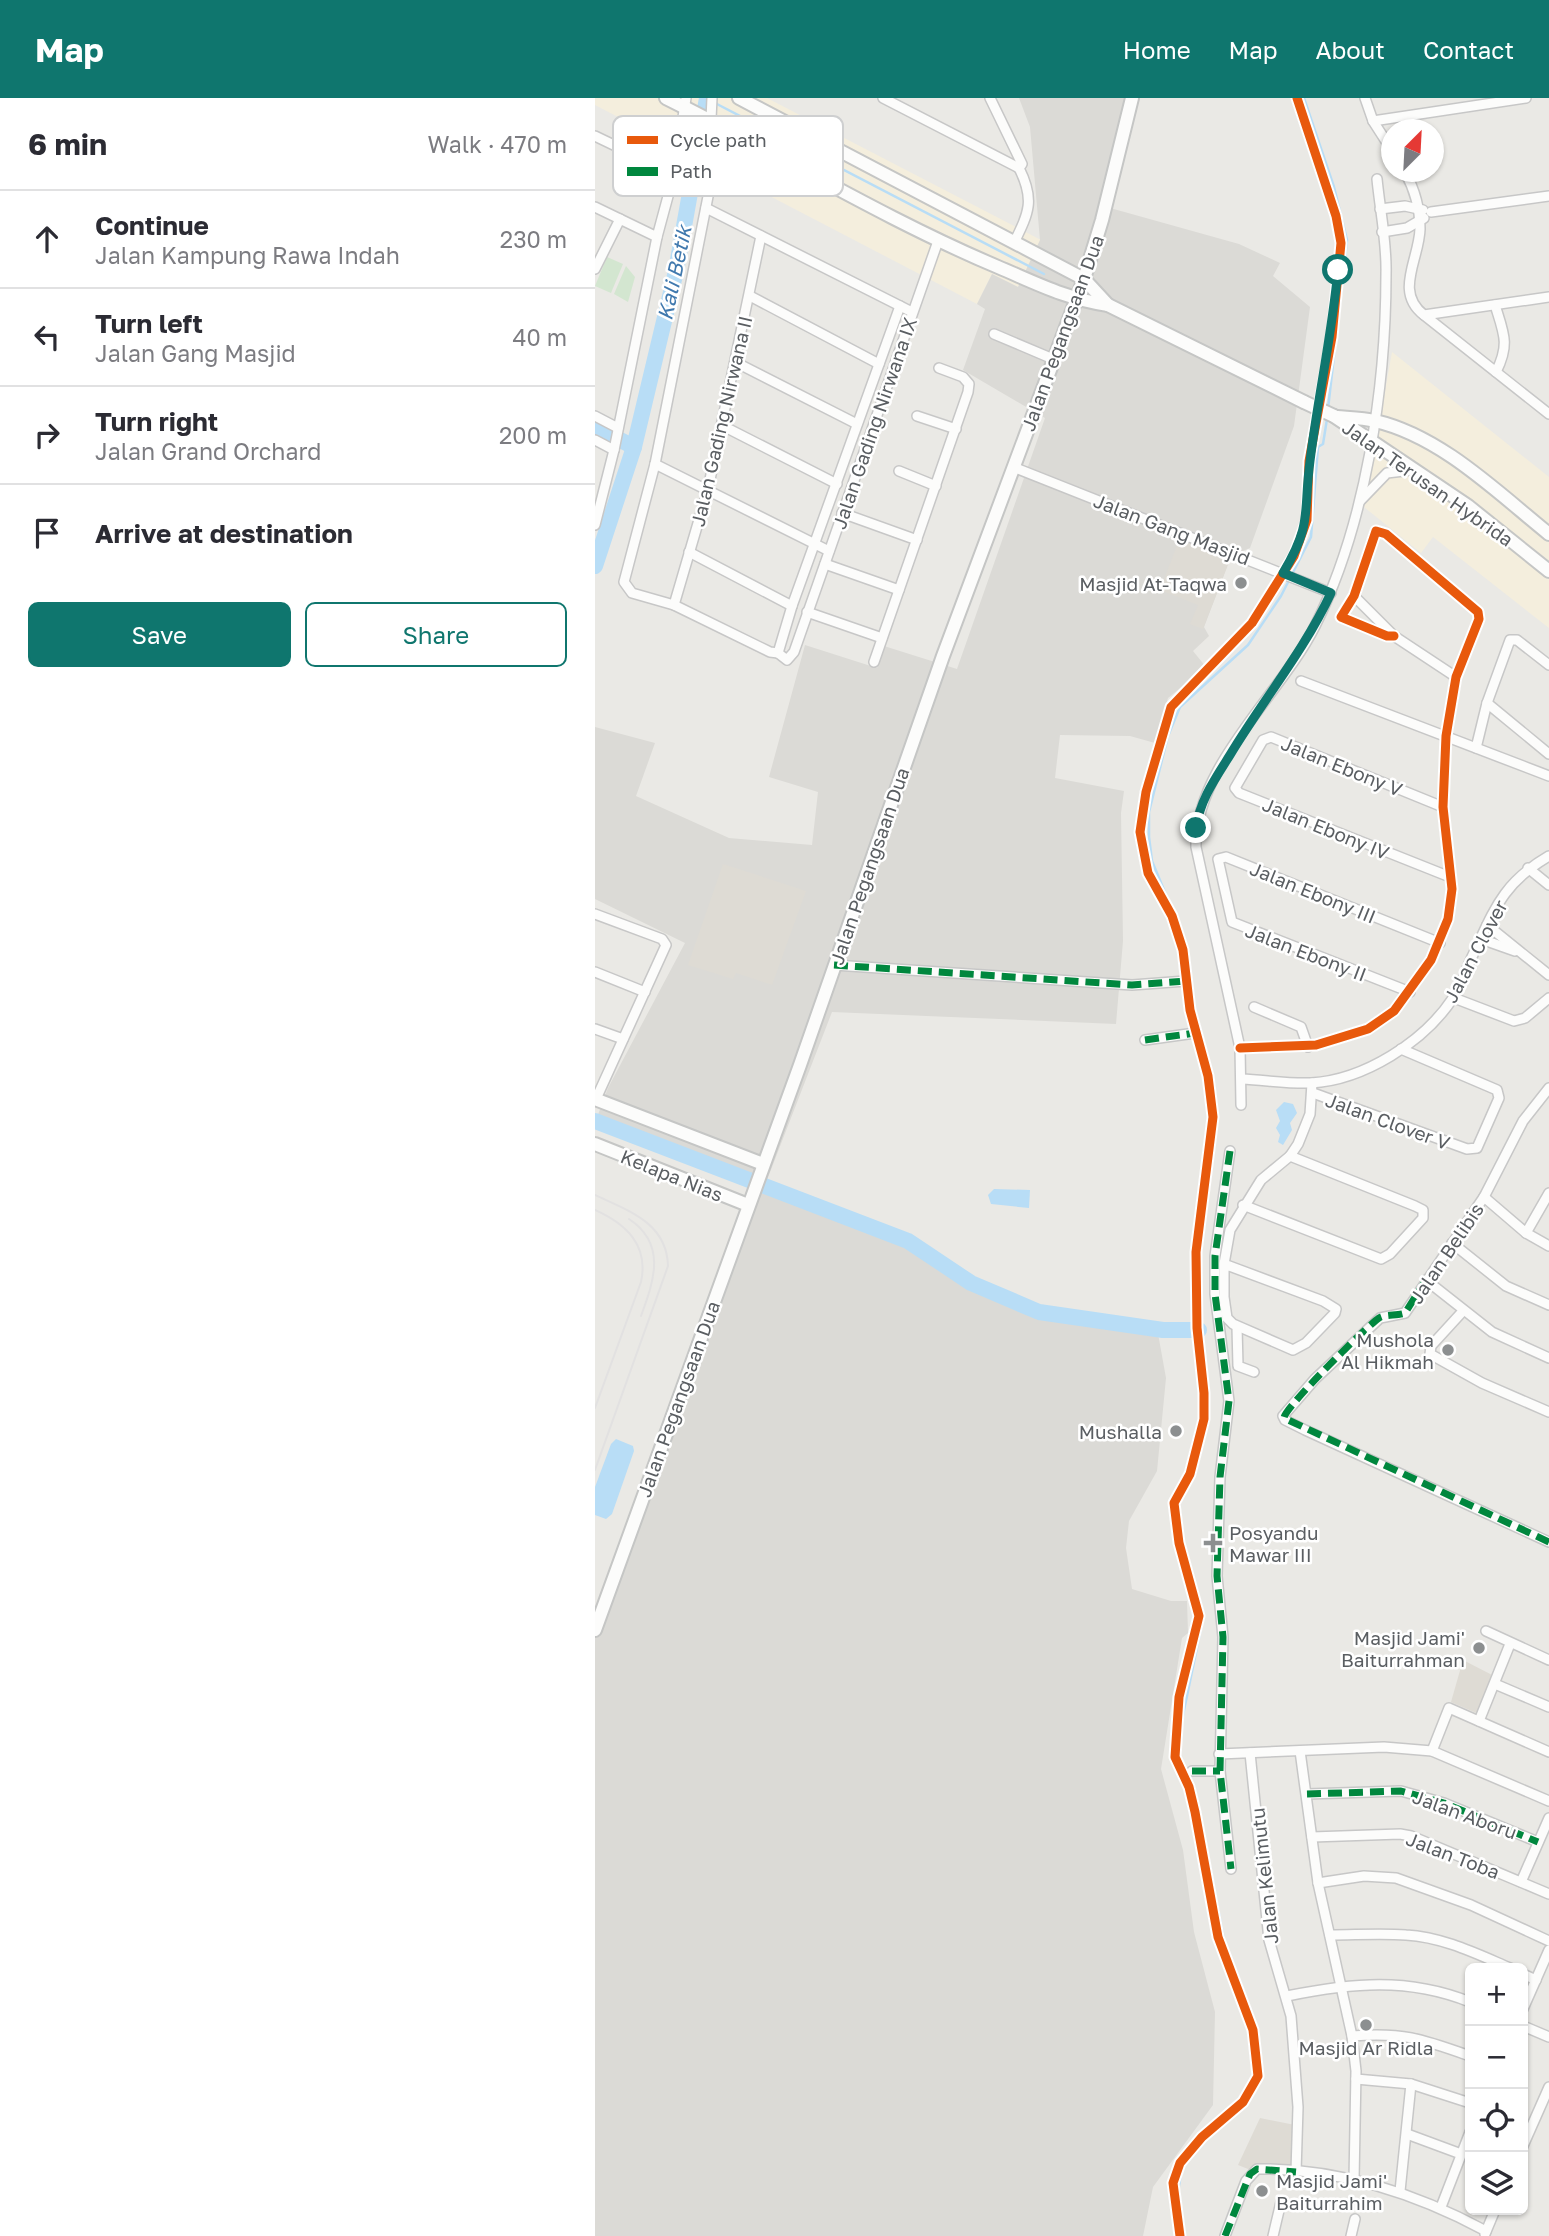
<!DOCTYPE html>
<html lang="en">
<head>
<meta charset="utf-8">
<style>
  :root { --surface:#fff; --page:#f2f2f3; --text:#2b2b33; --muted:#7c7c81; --line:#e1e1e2; --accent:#0f766e }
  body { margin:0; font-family:"Golos Text",sans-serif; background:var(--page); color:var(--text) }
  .controls { position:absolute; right:21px; bottom:21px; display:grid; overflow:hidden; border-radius:10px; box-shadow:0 2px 5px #0004 }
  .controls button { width:63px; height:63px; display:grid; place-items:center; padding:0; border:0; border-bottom:2px solid var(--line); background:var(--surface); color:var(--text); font:35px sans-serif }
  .compass { position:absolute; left:786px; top:21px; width:63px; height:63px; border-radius:50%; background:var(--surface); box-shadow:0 2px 5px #0004; rotate:24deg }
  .stop { position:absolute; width:21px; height:21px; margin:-16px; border:5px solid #0f766e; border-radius:50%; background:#fff }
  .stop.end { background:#0f766e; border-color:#fff; box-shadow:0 2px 7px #0008 }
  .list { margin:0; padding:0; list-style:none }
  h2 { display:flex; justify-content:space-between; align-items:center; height:91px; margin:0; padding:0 28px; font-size:30px }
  h2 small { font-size:23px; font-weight:400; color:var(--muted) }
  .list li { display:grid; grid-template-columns:46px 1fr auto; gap:21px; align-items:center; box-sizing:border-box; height:98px; padding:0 28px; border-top:2px solid var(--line) }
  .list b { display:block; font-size:26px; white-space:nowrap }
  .list p { margin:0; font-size:23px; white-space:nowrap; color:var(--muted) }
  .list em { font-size:23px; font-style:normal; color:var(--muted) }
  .actions { display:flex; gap:14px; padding:21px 28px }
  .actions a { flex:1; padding:16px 0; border:2px solid var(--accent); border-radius:10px; text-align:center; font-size:24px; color:var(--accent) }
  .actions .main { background:var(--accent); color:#fff }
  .icon { flex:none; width:38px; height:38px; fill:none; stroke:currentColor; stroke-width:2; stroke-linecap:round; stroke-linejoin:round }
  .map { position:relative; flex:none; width:954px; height:2138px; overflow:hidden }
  header { display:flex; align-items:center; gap:42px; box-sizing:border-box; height:98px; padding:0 35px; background:var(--accent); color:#fff }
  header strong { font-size:33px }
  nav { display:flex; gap:38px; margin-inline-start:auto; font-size:24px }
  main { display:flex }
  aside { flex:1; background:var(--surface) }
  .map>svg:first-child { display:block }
</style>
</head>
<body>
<header>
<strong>Map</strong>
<nav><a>Home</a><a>Map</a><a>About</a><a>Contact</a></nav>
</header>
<main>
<aside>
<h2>6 min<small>Walk · 470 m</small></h2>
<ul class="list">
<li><svg class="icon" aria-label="ahead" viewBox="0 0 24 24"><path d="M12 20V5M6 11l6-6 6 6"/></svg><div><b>Continue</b><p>Jalan Kampung Rawa Indah</p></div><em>230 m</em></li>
<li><svg class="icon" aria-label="left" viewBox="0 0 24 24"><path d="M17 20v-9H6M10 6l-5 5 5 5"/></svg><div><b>Turn left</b><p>Jalan Gang Masjid</p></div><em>40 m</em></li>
<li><svg class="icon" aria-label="right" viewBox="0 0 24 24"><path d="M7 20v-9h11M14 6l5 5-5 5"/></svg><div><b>Turn right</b><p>Jalan Grand Orchard</p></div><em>200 m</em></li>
<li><svg class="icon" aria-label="arrive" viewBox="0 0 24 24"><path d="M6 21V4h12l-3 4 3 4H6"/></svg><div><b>Arrive at destination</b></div></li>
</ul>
<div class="actions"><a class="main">Save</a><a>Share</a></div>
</aside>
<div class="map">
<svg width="954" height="2138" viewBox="0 0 954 2138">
  <rect width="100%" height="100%" fill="#eae9e5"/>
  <g fill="#f4eedd">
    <path d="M0,0H172L446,142L423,189L397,176L382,206L0,7Z"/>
    <path d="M797,254L954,379V530L838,439L826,455L769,409Z"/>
  </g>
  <path fill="#dbdad6" d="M424,0H540L508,108L644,146L685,165L678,178L715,209L699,328L655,450L636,458L609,529L614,538L598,553L611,569L573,600L560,645L535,638L465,637L460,680L529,693L526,715L528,843L521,926L237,914L172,1082L319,1138L369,1175L444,1210L562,1230L571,1280L562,1373L534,1423L531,1450L537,1491L576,1503H592L593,1535L587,1540L566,1671L588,1752L599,1834L620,1914L618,2007L558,2089L548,2138H0V1523L162,1082L1,1022L13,990L90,845L0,801V629L60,645L41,698L134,740L217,747L223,694L174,679L210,547L282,570L289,548L362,571L450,320L368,272L390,211L382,206L397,176L423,189L445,142L435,29Z"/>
  <g fill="#dedbd4">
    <path d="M585,439L636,459L608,531L595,526L603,507L565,492Z"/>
    <path d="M128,766L211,793L177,887L141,875L138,881L93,867Z"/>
    <path d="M868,1562L901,1579L886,1617L856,1604Z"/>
    <path d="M665,2020L700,2027L698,2070L664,2066L658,2073L643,2067Z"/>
  </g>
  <g fill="#d3e6d0">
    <path d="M12,159L28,166L16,195L0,188Z"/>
    <path d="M31,168L40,179L33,204L19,196Z"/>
  </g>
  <g fill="#b8ddf6">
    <path d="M689,1004L698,1006L702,1015L695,1025L697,1032L688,1047L683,1044L685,1037L681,1030L685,1023L681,1012Z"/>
    <path d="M399,1091L435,1092L434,1110L396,1106L393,1097Z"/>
    <path d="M21,1341L38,1348L39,1353L17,1416L11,1421L0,1417V1389L16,1346Z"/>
  </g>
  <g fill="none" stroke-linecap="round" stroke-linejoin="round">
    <g stroke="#b8ddf6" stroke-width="2.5">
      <path d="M709,0L739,89L752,142L733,311"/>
      <path d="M120,5L449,176"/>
      <path d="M574,804L557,763L554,739V714L573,638L585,609L653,547L686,498L716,439L723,349L728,346L732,321"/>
      <path d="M600,1373L611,1328"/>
      <path d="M587,1622L606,1530"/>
      <path d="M604,1712L630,1847"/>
      <path d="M612,2040L623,2031"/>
      <path d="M583,2093L586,2076"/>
      <path d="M587,2124L590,2138"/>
    </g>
    <g stroke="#b8ddf6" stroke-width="16">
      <path d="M0,329L39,349"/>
      <path d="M0,468L39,349L81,173L112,0"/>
      <path d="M0,1023L313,1143L376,1185L444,1214L568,1232H604"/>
    </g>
    <g stroke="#c7c7c7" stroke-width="12">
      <g id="street">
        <path d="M117,0L116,21L122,53L60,366L29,484L37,495L79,507L175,554L183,555"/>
        <path d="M288,0L424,70"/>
        <path d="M395,0L427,66L424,70C440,102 434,114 419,145"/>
        <path d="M770,0L778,23L796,51"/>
        <path d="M778,23L931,0"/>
        <path d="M0,38L79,76"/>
        <path d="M810,74C820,92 825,111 825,131C824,162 799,194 829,217L954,199"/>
        <path d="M0,109L62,139"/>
        <path d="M111,110L317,214"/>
        <path d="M785,111L810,108L828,112"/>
        <path d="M836,114L954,98"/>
        <path d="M787,134L812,130L829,120"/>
        <path d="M0,171L25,121"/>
        <path d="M155,198L284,266"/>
        <path d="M900,207C909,236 915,246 901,274"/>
        <path d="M829,217L954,316"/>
        <path d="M399,236L458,261"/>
        <path d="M140,264L262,326"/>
        <path d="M0,318L23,330"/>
        <path d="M322,318L361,331"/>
        <path d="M128,328L242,386"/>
        <path d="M0,342L19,352"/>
        <path d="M60,366L234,453"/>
        <path d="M418,369L736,495"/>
        <path d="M304,373L341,388"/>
        <path d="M765,403L792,375L817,372"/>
        <path d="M247,415L322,442"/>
        <path d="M0,427L19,352L62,139L79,76L91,0"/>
        <path d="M94,454L197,508L305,208"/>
        <path d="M230,466L304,492"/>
        <path d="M759,498L799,538L861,579"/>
        <path d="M79,507L113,391L166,138"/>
        <path d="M197,508L183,555L192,562L199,554L343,143"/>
        <path d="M212,514L287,540"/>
        <path d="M279,564L373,294L374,286L368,279L344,270"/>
        <path d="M706,583L954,678"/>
        <path d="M892,605L954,656"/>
        <path d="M881,650L892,605L915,542H922L954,567"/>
        <path d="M848,709L676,639L668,642L640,690L644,695L855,779"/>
        <path d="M933,770L954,787"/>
        <path d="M0,816L67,841L71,847L1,1001"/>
        <path d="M892,827L954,877"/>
        <path d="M886,841L920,853"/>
        <path d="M239,867L537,887L591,883"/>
        <path d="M0,874L50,894"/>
        <path d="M815,894L637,824L623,761L631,759L845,845"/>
        <path d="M859,900L919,923L930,920L954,900"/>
        <path d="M659,909L706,929L713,949"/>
        <path d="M0,931L28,941"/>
        <path d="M550,942L600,935"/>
        <path d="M645,950L721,947L773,931L799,913L836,862L853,821L857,791L848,709L851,638L861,579L884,521L883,514L791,436L781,433L759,498L746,519L792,538H799"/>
        <path d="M647,981C670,982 693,986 716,985C769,982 829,944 858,900C866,889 870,874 876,861C899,813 906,786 954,758"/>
        <path d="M954,990L928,1023L889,1099L810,1215L785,1220L720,1281L688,1318L690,1322L710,1332L954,1444"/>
        <path d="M718,995L872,1051L882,1050L904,1000L902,992L806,951"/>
        <path d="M646,1007L645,950L601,749C599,669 687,595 720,528C771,426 791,289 791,176C792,145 785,112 782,81"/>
        <path d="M635,1053L620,1158V1196L634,1303L625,1379L622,1478L628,1539L625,1673L636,1771"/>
        <path d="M889,1099L931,1135L954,1148"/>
        <path d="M648,1107L786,1161L795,1156L828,1120V1112L820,1108L695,1058"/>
        <path d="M931,1135L954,1095"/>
        <path d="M857,1145L911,1188L954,1207"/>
        <path d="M629,1166L728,1203L741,1211L740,1215L711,1245L698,1252L638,1226L632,1220L629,1199V1166L635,1132L666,1082L695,1058L703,1046L715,1016L717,985"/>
        <path d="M831,1182L897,1234L954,1260"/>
        <path d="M868,1213L836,1248L835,1256L887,1285L954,1314"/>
        <path d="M642,1229L643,1268L659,1274"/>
        <path d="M891,1533L954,1562"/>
        <path d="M900,1586L954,1609"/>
        <path d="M884,1623L915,1546"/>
        <path d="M705,1653L723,1785L757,1938L761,1973L759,2082"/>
        <path d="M837,1653L854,1610L954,1654"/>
        <path d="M655,1655L674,1842L696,1918L703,2009L701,2074"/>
        <path d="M624,1656L789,1649L837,1653L954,1703"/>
        <path d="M597,1673H625"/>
        <path d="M712,1696L806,1693L849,1705L943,1744"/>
        <path d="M717,1739L805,1736L816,1738L954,1796"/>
        <path d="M926,1784L954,1720"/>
        <path d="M723,1785L769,1778L801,1780L876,1807L954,1843"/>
        <path d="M735,1837C760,1837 786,1835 811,1837C848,1839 882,1856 915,1870"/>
        <path d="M928,1876L941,1882"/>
        <path d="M692,1898C756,1885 813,1879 875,1904"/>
        <path d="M928,1911L954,1852"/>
        <path d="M928,1928L954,1939"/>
        <path d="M757,1938C809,1934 827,1941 875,1958"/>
        <path d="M761,1981L816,1986L875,2005"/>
        <path d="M812,2036L866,2056"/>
        <path d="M928,2048L954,1989"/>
        <path d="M805,2093L816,1986"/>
        <path d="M846,2109L875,2034"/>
        <path d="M890,2136L900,2112"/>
        <path d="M585,2138L578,2085L585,2065L607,2039L648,2004L663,1978L658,1932L623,1839L600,1714L594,1689L580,1659L584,1599L604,1518L584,1445L579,1405L595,1376L609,1321V1295L602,1230L601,1154L618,1019L613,978L595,912L588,852L577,818L553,775L545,734L551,694L576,609L657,525L699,458L712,422L714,363L737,239L746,145L741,118L702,0"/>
        <path d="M630,2138L651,2083L662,2071C744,2070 820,2095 891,2133"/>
        <path d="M678,2138L686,2104"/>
        <path d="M756,2138L760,2121"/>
      </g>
    </g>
    <g stroke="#c5c6c5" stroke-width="16">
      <g id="secondary">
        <path d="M71,0C182,55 289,121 403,169C441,185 471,201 513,207L709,304"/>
        <path d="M144,0L489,181L513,207"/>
        <path d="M739,318L873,408L954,473"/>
        <path d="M742,319C755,320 768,320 780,323C846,338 903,395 954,436"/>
        <path d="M0,1001L168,1066"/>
        <path d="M0,1046L153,1107"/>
        <path d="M0,1532L205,967L348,558L489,181L507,122L537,0"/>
      </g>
    </g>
    <use href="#street" stroke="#fcfcfb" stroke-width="9"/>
    <use href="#secondary" stroke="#fcfcfb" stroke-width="12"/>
    <g stroke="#e2e1e1" stroke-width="2">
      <path d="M0,1097C34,1113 72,1125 73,1168L0,1372"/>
      <path d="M0,1112C31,1126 54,1147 46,1184L0,1310"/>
      <path d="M34,1121C72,1146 59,1183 46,1218"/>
    </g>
    <g stroke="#c5c6c5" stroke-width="16" stroke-linecap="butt">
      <path id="secondary-bridge" d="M709,304L739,318"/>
    </g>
    <use href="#secondary-bridge" stroke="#fcfcfb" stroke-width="12"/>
    <g stroke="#00873e" stroke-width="7" stroke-dasharray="14 7" stroke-linecap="butt">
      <path d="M239,867L537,887L591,883"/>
      <path d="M550,942L600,935"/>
      <path d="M635,1053L620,1158V1196L634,1303L625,1379L622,1478L628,1539L625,1673L636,1771"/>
      <path d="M831,1182L810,1215C802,1218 790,1216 784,1220C771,1229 689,1310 689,1320L954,1444"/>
      <path d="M597,1673H625"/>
      <path d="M712,1696L806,1693L849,1705L943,1744"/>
      <path d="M630,2138L655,2076L662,2071L701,2074"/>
    </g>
    <g stroke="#fff" stroke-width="13">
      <g id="cycleway">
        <path d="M645,950L721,947L773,931L799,913L836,862L853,821L857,791L848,709L851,638L861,579L884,521L883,514L791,436L781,433L759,498L746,519L792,538H799"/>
        <path d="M585,2138L578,2085L585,2065L607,2039L648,2004L663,1978L658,1932L623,1839L600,1714L594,1689L580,1659L584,1599L604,1518L584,1445L579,1405L595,1376L609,1321V1295L602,1230L601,1154L618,1019L613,978L595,912L588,852L577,818L553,775L545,734L551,694L576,609L657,525L699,458L712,422L714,363L737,239L746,145L741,118L702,0"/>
      </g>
    </g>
    <use href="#cycleway" stroke="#e8590c" stroke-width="9"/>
  </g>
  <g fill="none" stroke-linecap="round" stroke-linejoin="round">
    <path stroke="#0f766e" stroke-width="9" d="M601,730C605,702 620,681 635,657C668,602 709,553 736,495L688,475C718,425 708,415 715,363C723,299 737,236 743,172"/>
  </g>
  <g fill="#8c8f90" stroke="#fff" stroke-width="2.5">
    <circle cx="646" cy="485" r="7"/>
    <circle cx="853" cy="1252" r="7"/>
    <circle cx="581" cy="1333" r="7"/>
    <path d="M614.5 1434.5h7v7h7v7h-7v7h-7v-7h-7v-7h7z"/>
    <circle cx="884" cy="1550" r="7"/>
    <circle cx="771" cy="1927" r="7"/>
    <circle cx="667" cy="2093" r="7"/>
  </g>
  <g text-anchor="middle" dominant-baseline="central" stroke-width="5" stroke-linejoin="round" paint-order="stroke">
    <g font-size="19" fill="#5a5e62" stroke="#fff">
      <text transform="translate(467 235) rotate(-70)">Jalan Pegangsaan Dua</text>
      <text transform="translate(126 323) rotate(-77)">Jalan Gading Nirwana II</text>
      <text transform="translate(279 325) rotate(-71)">Jalan Gading Nirwana IX</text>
      <text transform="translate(833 385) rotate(35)">Jalan Terusan Hybrida</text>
      <text transform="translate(577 431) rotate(21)">Jalan Gang Masjid</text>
      <text transform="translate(747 668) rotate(22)">Jalan Ebony V</text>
      <text transform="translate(731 730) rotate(22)">Jalan Ebony IV</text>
      <text transform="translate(274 768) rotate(-71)">Jalan Pegangsaan Dua</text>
      <text transform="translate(718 794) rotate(22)">Jalan Ebony III</text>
      <text transform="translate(880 853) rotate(-62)">Jalan Clover</text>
      <text transform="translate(711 854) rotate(21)">Jalan Ebony II</text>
      <text transform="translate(793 1023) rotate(20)">Jalan Clover V</text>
      <text transform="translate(77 1077) rotate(22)">Kelapa Nias</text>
      <text transform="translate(851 1155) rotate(-56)">Jalan Belibis</text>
      <text transform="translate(83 1301) rotate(-70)">Jalan Pegangsaan Dua</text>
      <text transform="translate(870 1716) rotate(20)">Jalan Aboru</text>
      <text transform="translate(858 1757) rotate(21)">Jalan Toba</text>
      <text transform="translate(669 1778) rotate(-96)">Jalan Kelimutu</text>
    </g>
    <g font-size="19" fill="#5a5e62" stroke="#fff" text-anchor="end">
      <text x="632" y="485">Masjid At-Taqwa</text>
      <text x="839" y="1241">Mushola<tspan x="839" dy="22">Al Hikmah</tspan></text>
      <text x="567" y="1333">Mushalla</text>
      <text x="634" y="1434" text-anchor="start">Posyandu<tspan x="634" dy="22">Mawar III</tspan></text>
      <text x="870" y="1539">Masjid Jami'<tspan x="870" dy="22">Baiturrahman</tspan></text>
      <text x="771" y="1949" text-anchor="middle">Masjid Ar Ridla</text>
      <text x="681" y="2082" text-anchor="start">Masjid Jami'<tspan x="681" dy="22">Baiturrahim</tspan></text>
    </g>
    <g font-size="21" font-style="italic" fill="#4079ae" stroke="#fff">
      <text transform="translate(79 175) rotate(-78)">Kali Betik</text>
    </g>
  </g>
  <rect x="18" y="18" width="230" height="80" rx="10" fill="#fff" stroke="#cecfd0" stroke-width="2"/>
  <rect x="32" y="38" width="31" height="8" fill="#e8590c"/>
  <rect x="32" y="69" width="31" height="9" fill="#00873e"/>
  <g font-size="19" fill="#5a5e62">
    <text x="75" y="49">Cycle path</text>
    <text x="75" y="80">Path</text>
  </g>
</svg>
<div class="controls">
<button>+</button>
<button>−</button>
<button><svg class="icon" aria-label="locate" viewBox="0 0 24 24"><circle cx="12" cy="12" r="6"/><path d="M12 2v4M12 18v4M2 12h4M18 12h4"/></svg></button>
<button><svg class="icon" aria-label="layers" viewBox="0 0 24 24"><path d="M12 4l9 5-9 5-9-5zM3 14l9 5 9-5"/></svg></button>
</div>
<svg class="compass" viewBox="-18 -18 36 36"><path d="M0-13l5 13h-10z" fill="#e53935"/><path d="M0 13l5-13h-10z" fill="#7c7c81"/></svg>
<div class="stop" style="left:743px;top:172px"></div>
<div class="stop end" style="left:601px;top:730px"></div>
</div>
</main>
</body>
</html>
